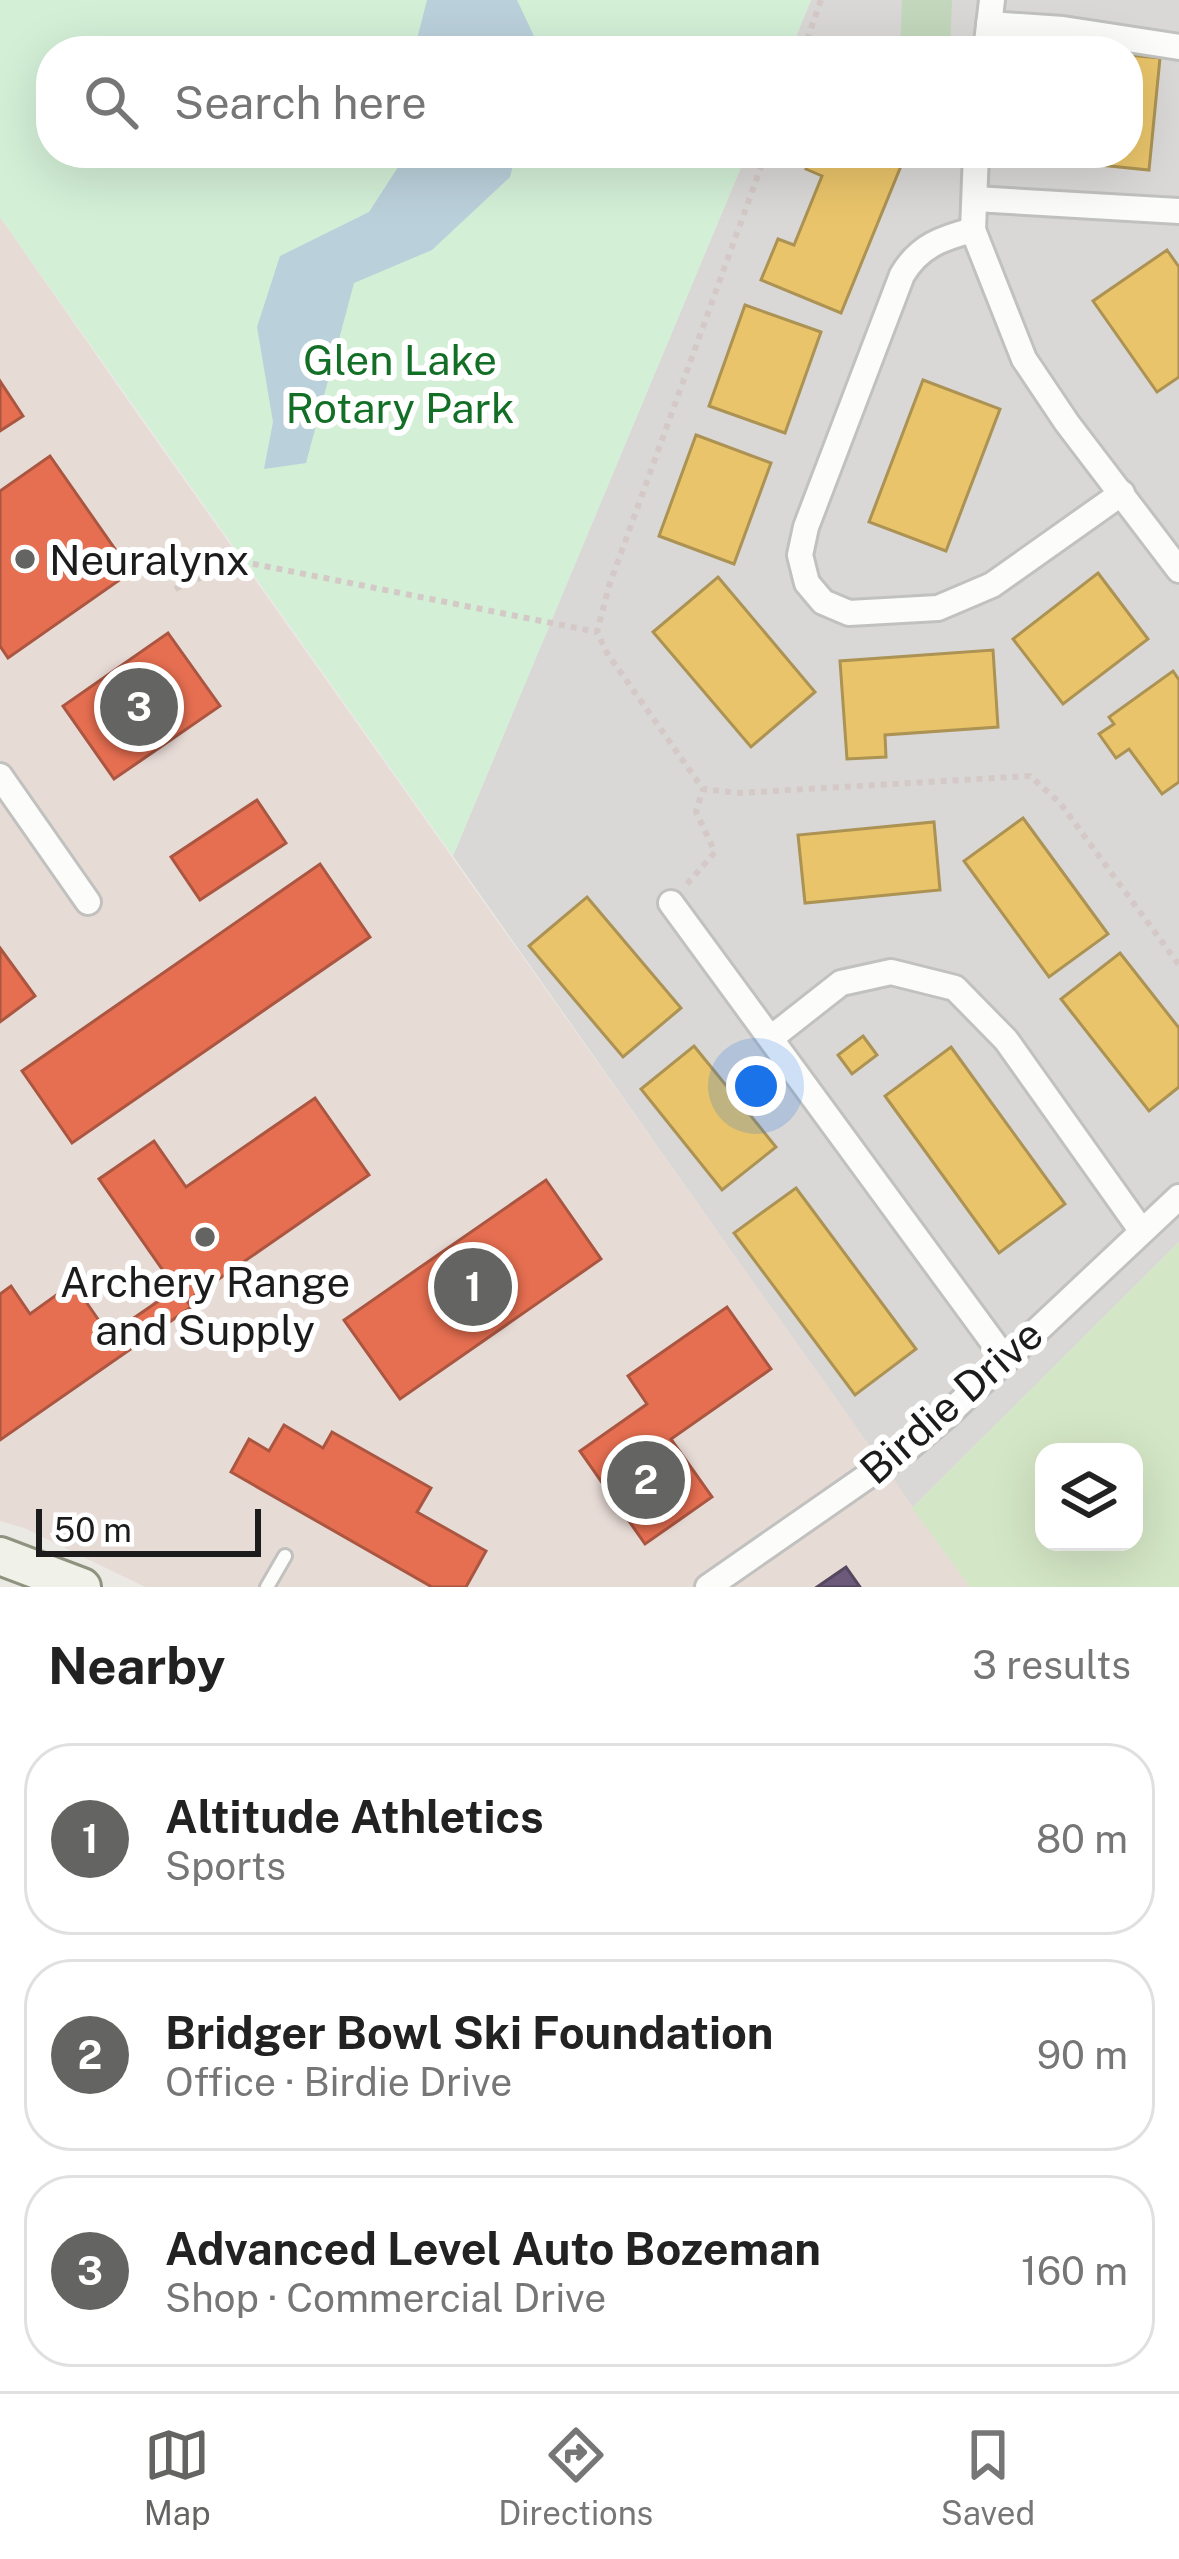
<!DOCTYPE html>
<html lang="en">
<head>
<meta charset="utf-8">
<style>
  :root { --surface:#fff; --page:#f2f2f2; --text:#222; --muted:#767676; --line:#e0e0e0; --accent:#646462 }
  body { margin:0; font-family:"Public Sans",sans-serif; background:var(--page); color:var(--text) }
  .controls { position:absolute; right:36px; bottom:36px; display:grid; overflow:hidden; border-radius:24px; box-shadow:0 12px 48px #0002 }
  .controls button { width:108px; height:108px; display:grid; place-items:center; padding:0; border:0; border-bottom:3px solid var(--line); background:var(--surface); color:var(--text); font:60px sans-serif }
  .scale { position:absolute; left:36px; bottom:30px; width:225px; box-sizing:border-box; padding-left:12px; border:6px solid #1c1c1c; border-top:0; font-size:33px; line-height:42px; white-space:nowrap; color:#1c1c1c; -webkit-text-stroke:9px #fff; paint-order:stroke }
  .you { position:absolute; left:756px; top:1086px; width:42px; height:42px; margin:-30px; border:9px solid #fff; border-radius:50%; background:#1a73e8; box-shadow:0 0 0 18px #1a73e833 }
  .badge { display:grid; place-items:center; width:78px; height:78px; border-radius:50%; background:var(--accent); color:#fff; font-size:39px; font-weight:700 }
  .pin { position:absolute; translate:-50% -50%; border:6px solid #fff; box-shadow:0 3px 12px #0006 }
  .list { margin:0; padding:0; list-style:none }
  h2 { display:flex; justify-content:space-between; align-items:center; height:156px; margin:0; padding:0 48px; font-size:51px }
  h2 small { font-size:39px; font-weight:400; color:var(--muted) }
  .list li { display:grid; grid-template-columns:78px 1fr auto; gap:36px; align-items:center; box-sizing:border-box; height:192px; margin:0 24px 24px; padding:0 24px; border:3px solid var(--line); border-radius:48px }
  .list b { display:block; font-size:45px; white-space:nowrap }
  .list p { margin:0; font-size:39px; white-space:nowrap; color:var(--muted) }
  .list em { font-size:39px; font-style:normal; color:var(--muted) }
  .icon { flex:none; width:66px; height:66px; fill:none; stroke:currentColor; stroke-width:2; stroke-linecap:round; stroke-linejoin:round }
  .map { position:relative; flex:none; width:1179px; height:1587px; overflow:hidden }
  .search { position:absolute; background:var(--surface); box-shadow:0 12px 48px #0002; left:36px; right:36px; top:36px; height:132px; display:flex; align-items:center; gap:30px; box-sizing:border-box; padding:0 42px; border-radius:48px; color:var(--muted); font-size:45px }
  .sheet { height:804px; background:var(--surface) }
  nav { display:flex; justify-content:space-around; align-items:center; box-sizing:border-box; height:168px; border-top:3px solid var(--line); background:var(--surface); font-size:33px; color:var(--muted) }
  nav a { display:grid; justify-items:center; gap:6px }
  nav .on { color:var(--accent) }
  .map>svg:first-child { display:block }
</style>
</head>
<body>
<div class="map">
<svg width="1179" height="1587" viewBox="0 0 1179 1587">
  <rect width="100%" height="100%" fill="#eae9e4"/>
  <path fill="#d9d8d6" d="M811,0H1179V1242L912,1508L453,856L747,153H1128V51H790Z"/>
  <path fill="#e7dbd6" d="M0,217L136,412L970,1587H145L24,1528L0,1521Z"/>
  <path fill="#d3e6c5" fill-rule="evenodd" d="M1179,1242V1587H970L912,1508ZM1044,1452H1134V1542H1044Z"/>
  <path fill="#c2d7bb" d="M902,0H952L950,51H900Z"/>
  <path fill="#d3efd6" d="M0,0H811L790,51H51V153H747L453,856L0,217Z"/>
  <g fill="#bad0db">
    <path d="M427,0H517L541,51H414Z"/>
    <path d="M407,153H516L510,177L432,250L354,283L306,463L264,469L273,422L257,327L280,256L369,212Z"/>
  </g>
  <g fill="#e9c46a" stroke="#ac9253" stroke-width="3">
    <path d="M1128,55L1160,58L1149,170L1060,161L1061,153H1128Z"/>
    <path d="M813,153H883L903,161L841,313L761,280L778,239L794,245L822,176L806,169Z"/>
    <path d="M1167,250L1179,267V377L1157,392L1093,301Z"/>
    <path d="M745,305L821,332L785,433L709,406Z"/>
    <path d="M923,380L1000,409L946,551L869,522Z"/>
    <path d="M696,435L771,463L734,564L659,536Z"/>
    <path d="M1098,573L1148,639L1063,704L1013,639Z"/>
    <path d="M718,577L815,692L751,747L653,632Z"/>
    <path d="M993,650L998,727L885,735L886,757L847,759L840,661Z"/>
    <path d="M1173,671L1179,680V782L1162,794L1129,749L1116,758L1099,734L1114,724L1109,717Z"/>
    <path d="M1023,818L1108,934L1049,977L964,861Z"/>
    <path d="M934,822L940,890L805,903L798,835Z"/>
    <path d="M587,897L681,1008L623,1057L529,946Z"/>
    <path d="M1120,953L1179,1028V1087L1149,1111L1061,999Z"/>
    <path d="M863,1036L877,1055L852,1074L838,1055Z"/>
    <path d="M694,1046L776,1147L722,1190L641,1089Z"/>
    <path d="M951,1047L1065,1204L999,1253L885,1096Z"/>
    <path d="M796,1188L916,1349L855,1395L734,1233Z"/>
  </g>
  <g fill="#e76f51" stroke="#aa5641" stroke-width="3">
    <path d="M0,381L23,416L0,431Z"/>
    <path d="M50,456L131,572L8,658L0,646V491Z"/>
    <path d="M168,633L220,706L114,779L63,706Z"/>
    <path d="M257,800L286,843L200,900L171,857Z"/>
    <path d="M320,864L370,937L72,1143L22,1071Z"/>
    <path d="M0,948L35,996L0,1022Z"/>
    <path d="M315,1098L369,1175L187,1301L191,1307L0,1440V1294L11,1286L30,1314L73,1283L109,1335L176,1289L99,1179L154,1141L186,1187Z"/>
    <path d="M546,1180L601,1259L400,1399L344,1320Z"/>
    <path d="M727,1307L771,1369L671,1439L712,1497L645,1544L580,1451L647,1404L628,1376Z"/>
    <path d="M284,1425L323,1448L332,1432L431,1488L417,1512L486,1551L466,1587H432L231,1472L249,1439L269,1451Z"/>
  </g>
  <path fill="#6d597a" stroke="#55475e" stroke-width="3" d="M846,1567L860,1587H817Z"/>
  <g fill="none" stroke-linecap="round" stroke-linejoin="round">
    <g stroke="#c1c1bf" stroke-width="18">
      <path id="lane" d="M267,1587L285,1556"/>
    </g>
    <g stroke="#c1c1bf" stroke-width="30">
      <g id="street">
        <path d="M989,24L1063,29L1179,47"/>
        <path d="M986,51L992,0"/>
        <path d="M976,153L973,230L1024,359L1067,423L1179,570"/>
        <path d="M975,199L1179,211"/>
        <path d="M973,230C942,238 919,246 902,275L806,527L800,555L807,583L823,602L849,613L938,608L992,585L1122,493"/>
        <path d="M0,776L88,902"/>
        <path d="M671,903L1006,1360"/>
        <path d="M771,1038L841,983L891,972L955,988L1006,1040L1141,1230"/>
        <path d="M708,1587L908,1448L947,1415L1179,1197"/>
      </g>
    </g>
    <g stroke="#8e927e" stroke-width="42">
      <path id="secondary" d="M0,1556L82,1587"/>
    </g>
    <g stroke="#d4c9c6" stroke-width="6" stroke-dasharray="6 6" stroke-linecap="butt">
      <path d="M803,51L821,0"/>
      <path d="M766,153L609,586L597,632L607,653L703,789L739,793L1030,776L1060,803L1179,965"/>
      <path d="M175,589L239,561L597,632"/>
      <path d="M687,884L715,852L696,812L703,789"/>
    </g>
    <use href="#lane" stroke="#fcfcfb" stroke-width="12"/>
    <use href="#street" stroke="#fcfcfb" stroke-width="24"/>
    <use href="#secondary" stroke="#f0f2e9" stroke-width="36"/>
  </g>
  <g fill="#646462" stroke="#fff" stroke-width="4.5">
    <circle cx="25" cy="559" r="12"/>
    <circle cx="205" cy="1237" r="12"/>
  </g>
  <g text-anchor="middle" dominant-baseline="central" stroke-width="12" stroke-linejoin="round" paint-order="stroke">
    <g font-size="42" fill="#146f26" stroke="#fff">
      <text x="400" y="359">Glen Lake<tspan x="400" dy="48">Rotary Park</tspan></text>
    </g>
    <g font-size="42" fill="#1c1c1c" stroke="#fff" text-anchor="start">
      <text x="49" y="559">Neuralynx</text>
      <text x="205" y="1281" text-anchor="middle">Archery Range<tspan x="205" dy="48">and Supply</tspan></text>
    </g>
    <g font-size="42" fill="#1c1c1c" stroke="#fff">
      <text transform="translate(951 1401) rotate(-41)">Birdie Drive</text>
    </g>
  </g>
</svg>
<div class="controls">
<button><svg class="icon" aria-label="layers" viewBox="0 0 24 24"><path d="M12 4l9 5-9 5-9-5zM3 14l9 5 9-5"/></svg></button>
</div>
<div class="scale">50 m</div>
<div class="you"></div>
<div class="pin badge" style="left:473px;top:1287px">1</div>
<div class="pin badge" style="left:646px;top:1480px">2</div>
<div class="pin badge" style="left:139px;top:707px">3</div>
<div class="search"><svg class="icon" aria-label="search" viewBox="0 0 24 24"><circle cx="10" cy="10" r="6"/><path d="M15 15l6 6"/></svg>Search here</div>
</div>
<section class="sheet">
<h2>Nearby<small>3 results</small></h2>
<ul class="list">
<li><span class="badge">1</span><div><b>Altitude Athletics</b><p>Sports</p></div><em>80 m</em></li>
<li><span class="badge">2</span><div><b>Bridger Bowl Ski Foundation</b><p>Office · Birdie Drive</p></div><em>90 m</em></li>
<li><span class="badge">3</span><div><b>Advanced Level Auto Bozeman</b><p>Shop · Commercial Drive</p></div><em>160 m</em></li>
</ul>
</section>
<nav>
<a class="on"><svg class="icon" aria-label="map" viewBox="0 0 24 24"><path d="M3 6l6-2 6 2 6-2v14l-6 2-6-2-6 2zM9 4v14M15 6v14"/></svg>Map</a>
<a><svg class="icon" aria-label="directions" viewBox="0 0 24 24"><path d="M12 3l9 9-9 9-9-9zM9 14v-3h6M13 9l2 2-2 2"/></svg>Directions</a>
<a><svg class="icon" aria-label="saved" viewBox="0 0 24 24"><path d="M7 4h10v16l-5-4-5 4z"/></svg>Saved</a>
</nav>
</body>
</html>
